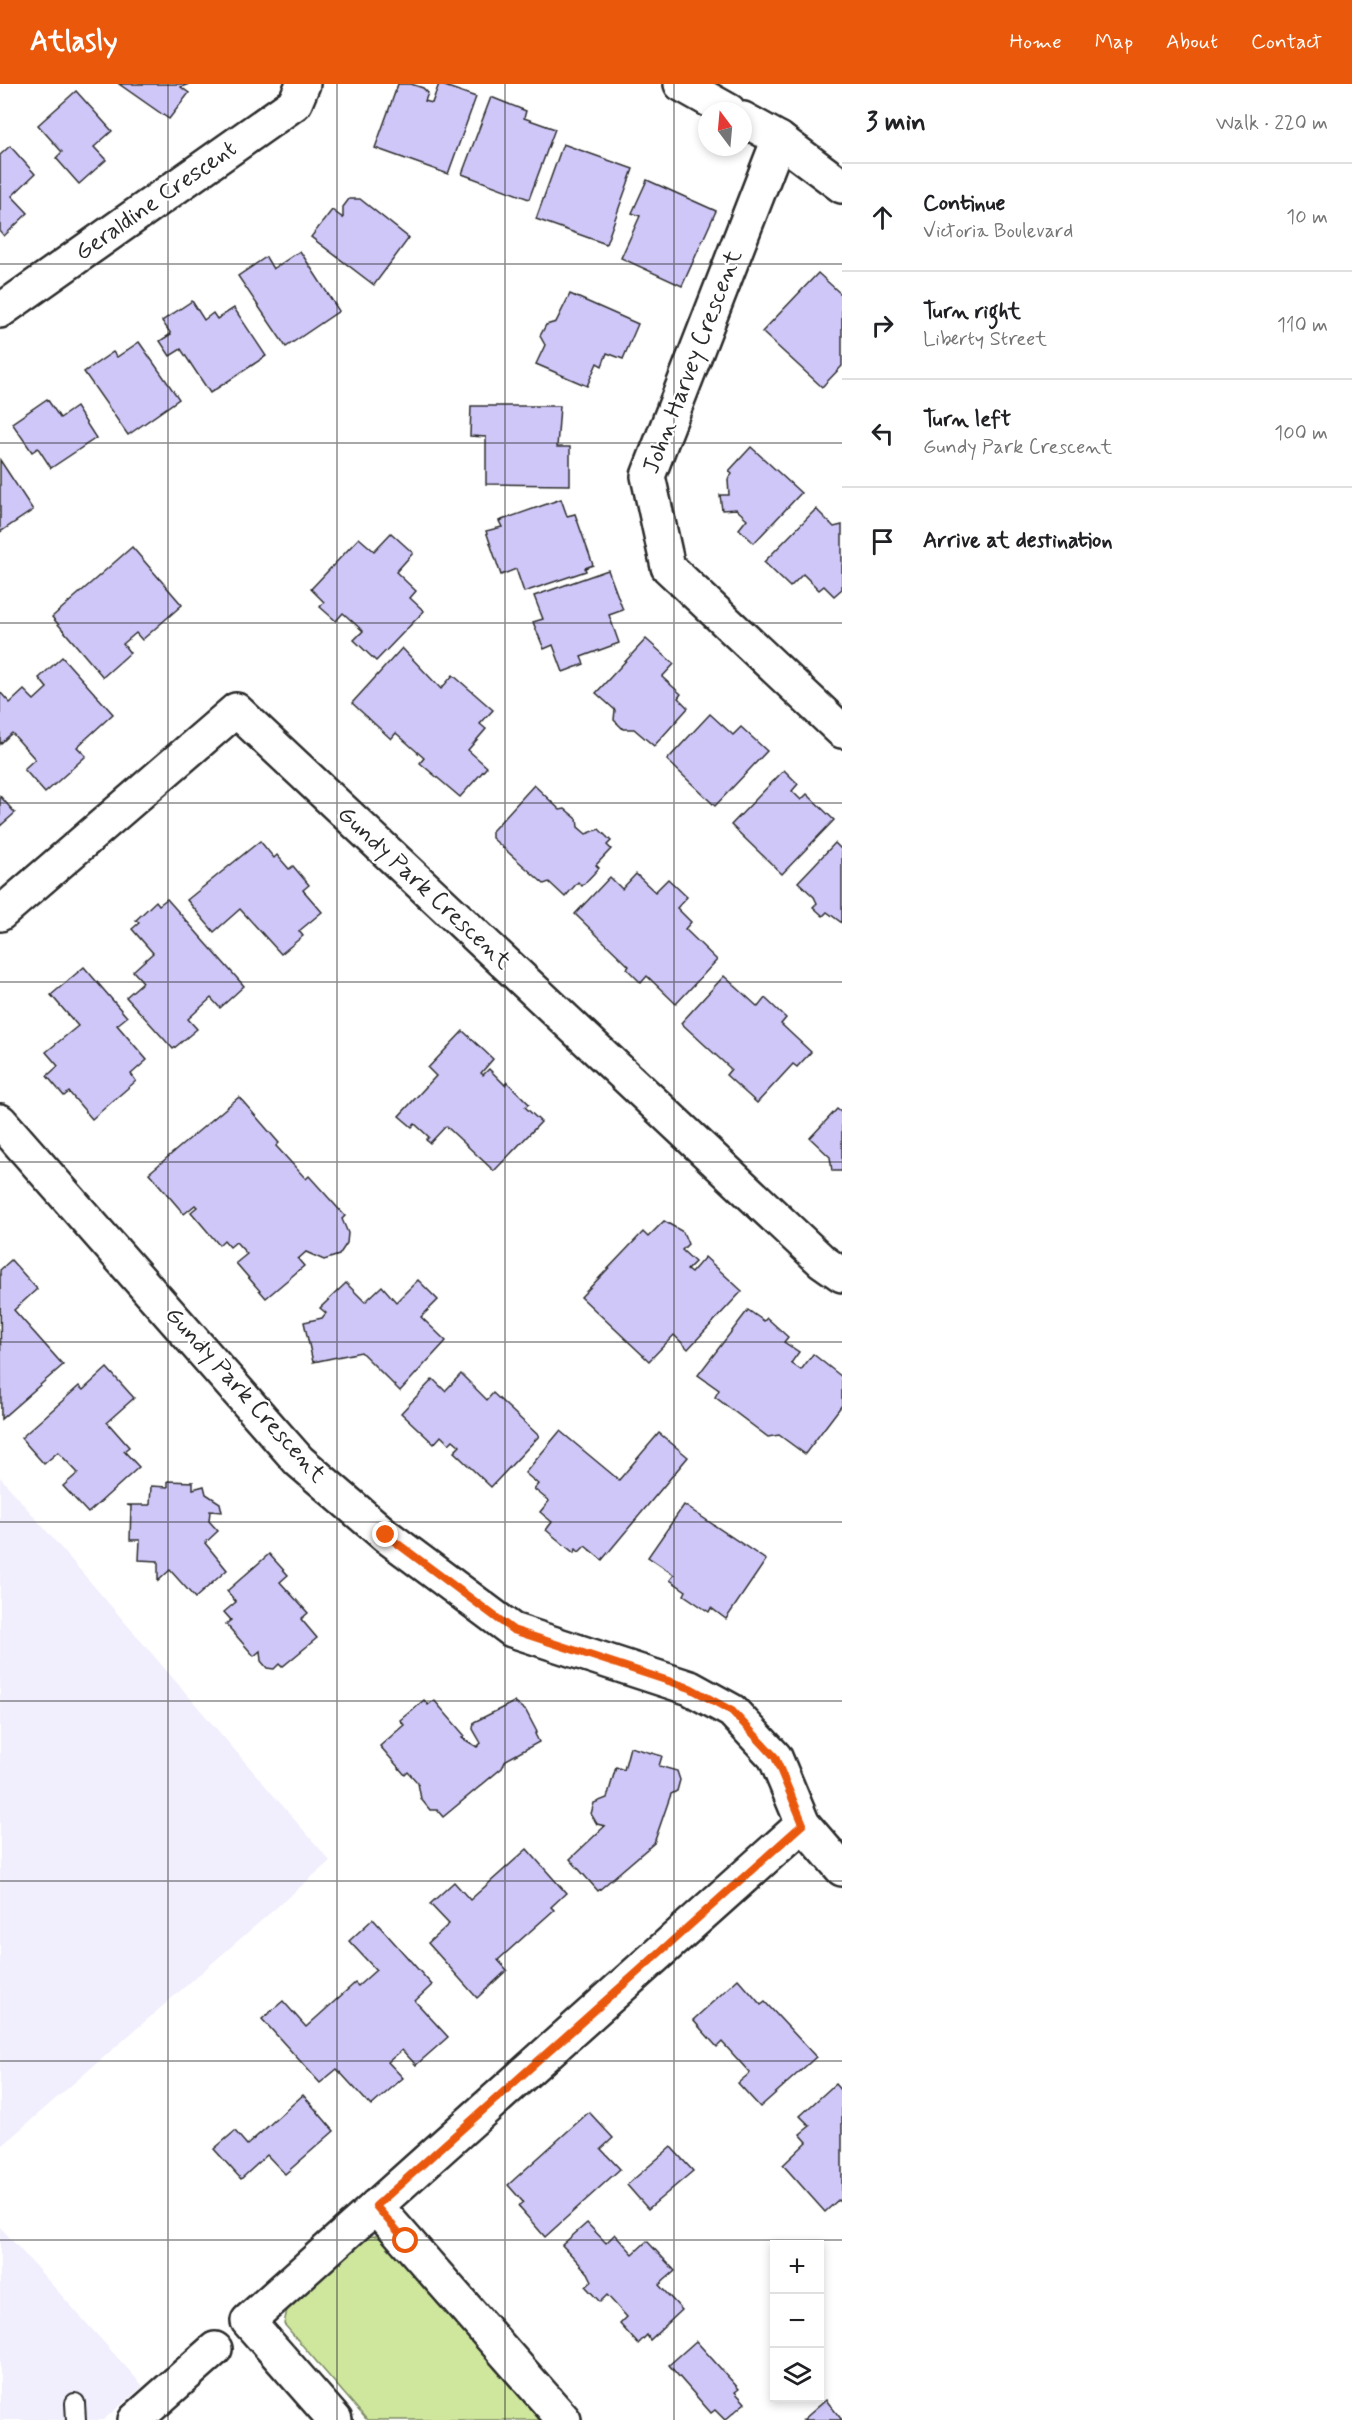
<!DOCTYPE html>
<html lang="en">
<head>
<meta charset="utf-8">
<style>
  :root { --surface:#fff; --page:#f2f2f2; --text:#202124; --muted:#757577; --line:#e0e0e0; --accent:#ea580c }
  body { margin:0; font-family:Mynerve,sans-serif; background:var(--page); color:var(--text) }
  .controls { position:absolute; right:18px; bottom:18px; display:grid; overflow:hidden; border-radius:0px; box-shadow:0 3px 9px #0003 }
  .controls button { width:54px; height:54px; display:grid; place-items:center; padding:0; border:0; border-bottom:2px solid var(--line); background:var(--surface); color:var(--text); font:30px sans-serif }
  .compass { position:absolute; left:698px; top:18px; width:54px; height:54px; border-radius:50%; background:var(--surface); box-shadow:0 3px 9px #0003; rotate:344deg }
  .stop { position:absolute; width:18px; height:18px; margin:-14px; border:4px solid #ea580c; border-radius:50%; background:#fff }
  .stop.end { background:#ea580c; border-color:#fff; box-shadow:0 2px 6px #0008 }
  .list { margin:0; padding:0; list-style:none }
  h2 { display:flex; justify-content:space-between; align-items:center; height:78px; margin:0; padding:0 24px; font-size:26px }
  h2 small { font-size:20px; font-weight:400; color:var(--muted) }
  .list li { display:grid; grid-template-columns:39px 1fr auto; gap:18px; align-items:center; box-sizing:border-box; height:108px; padding:0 24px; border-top:2px solid var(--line) }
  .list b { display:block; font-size:22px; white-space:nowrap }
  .list p { margin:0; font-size:20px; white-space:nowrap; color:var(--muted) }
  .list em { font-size:20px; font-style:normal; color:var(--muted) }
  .icon { flex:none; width:33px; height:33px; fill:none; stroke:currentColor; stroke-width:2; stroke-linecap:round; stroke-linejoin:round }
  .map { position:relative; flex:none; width:842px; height:2336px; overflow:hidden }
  header { display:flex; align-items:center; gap:36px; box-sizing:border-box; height:84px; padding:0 30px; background:var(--accent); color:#fff }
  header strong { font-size:28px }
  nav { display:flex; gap:33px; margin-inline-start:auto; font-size:21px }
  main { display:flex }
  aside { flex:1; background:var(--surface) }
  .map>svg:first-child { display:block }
</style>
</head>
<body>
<header>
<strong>Atlasly</strong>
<nav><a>Home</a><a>Map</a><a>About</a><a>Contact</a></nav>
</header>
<main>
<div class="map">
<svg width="842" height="2336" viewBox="0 0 842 2336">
  <rect width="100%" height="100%" fill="#fff"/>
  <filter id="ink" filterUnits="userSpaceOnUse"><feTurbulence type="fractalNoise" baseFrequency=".0167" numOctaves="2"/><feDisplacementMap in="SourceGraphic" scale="12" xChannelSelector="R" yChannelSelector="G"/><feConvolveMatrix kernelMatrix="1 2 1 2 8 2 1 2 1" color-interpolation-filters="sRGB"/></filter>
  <g filter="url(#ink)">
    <g fill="#f1eefd">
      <path d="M0,1393L330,1777L0,2063Z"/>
      <path d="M0,2143L143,2302L103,2336H0Z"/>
    </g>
    <path fill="#cee79d" stroke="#7c8964" stroke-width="1.5" d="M384,2151L551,2336H367L284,2240L288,2221L366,2153Z"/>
    <g fill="#d0c7f9" stroke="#2b2b2b" stroke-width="1.5">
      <path d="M119,0H189L181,3L189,9L169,35Z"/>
      <path d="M398,0H411L423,4L428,9L425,17L432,19L439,0L476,13L448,90L375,64Z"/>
      <path d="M76,7L112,47L94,63L106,76L79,100L56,74L62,68L38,41Z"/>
      <path d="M491,13L526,27L524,34L555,45L529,115L462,90Z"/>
      <path d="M563,60L633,85L606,160L536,135Z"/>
      <path d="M10,62L35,90L12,112L28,129L4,152L0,147V71Z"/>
      <path d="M647,96L716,127L682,202L621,174L640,132L632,129Z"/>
      <path d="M349,115H360L409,154L374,201L311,153L332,126L343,134V123Z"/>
      <path d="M300,167L339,227L286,263L238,192L266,173L273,185Z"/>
      <path d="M818,189L842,211V282L822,303L762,248Z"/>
      <path d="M570,210L638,240L623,275L607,269L602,282L597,279L587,302L536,280L545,261L540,252L546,241L556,238Z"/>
      <path d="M192,217L204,236L213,229L217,235L234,224L266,272L210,309L181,265L170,272L160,257L171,250L162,237Z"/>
      <path d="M139,258L179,315L128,351L84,288L113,268L117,273Z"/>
      <path d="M47,315L60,334L76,323L96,354L51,384L38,364L32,368L12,339Z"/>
      <path d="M471,322H560L557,363H570V401L486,400V353L470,352Z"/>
      <path d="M751,363L801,409L754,459L739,445L747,435L736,425L722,426L720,411H729L728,395L732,390L729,387Z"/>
      <path d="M0,376L33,426L0,448Z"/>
      <path d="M561,415L567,432L575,430L593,481L585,484L586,487L524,508L516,485L501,491L486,447L502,443L499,437Z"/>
      <path d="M816,425L834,443L842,441V505L834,512L824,502L819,506L803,490L790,503L764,478Z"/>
      <path d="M391,449L413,469L396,488L416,507L410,514L424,527L376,577L354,556L363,547L343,529L336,537L320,523L324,518L311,505L359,454L374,467Z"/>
      <path d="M132,463L182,521L142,556L136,549L123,560L130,569L103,593L52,533Z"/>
      <path d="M608,486L623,526L609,531L619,559L581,573L584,580L563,588L553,561L544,565L533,538L543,535L534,512Z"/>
      <path d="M646,555L674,580L662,593L681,610L678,614L688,624L654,662L634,645H623L614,636L615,626L596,609Z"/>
      <path d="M402,564L441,605L453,591L493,626L480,640L486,645L468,666L487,683L460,713L420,679L424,674L396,649L391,655L352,619Z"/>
      <path d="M62,573L113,630L77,663L86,672L45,709L24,685L35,675L12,649L0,660V608L10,619L24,606L34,616L47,604L39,594Z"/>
      <path d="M710,630L733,651L741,643L767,667L715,722L667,676Z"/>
      <path d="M784,686L798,700L792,707L801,716L807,710L834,736L782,790L731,741Z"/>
      <path d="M534,701L560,726L565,725L577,735L578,743L586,750L599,745L611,757L607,761L611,765L596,781L599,784L582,802L578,798L565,813L549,798L544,800L492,754V747Z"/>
      <path d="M0,712L15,729L0,742Z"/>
      <path d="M260,757L274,774L277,771L289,785L293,782L309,801L303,806L322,828L299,847L303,852L281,870L240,825L214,848L187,816Z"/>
      <path d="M835,759L842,766V839L827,828L823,832L813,823L817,819L814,813L798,798Z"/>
      <path d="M636,790L655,808L668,795L687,813L677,824L691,838L685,845L717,876L676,920L647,892L641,899L627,885L629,882L575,830L610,793L622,805Z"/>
      <path d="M167,815L244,902L220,924L211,914L188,935L197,945L173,965L126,913L143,898L133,887L153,869L132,845L139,839L136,836L156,817L159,821Z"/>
      <path d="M84,883L127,933L117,941L147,976L131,990L136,997L92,1035L69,1008L64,1012L47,992L58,982L46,968L78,942L51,911Z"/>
      <path d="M724,892L758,923L765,914L786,934L781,940L811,968L797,983L793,980L757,1019L726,991L731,985L681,939Z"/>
      <path d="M463,947L493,975L481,989L483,991L489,985L505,1001L507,998L529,1020L525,1023L541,1038L494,1087L446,1042L430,1059L426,1056L429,1053L415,1040L412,1043L399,1032L436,992L428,984Z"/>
      <path d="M239,1013L279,1059L276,1062L306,1095L309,1092L345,1132L342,1135L348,1149L347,1159L339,1171L324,1176L306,1168L298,1175L304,1182L266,1214L236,1179L247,1170L236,1158L230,1163L224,1156L219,1161L191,1128L197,1123L195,1121L184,1130L149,1089Z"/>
      <path d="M837,1025L842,1029V1087H832L830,1073L810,1054Z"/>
      <path d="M664,1137L683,1148L688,1160L682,1166L695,1178L687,1186L691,1189L705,1173L742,1207L688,1265L674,1251L649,1277L581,1213L643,1148L648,1153Z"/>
      <path d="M11,1176L37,1205L14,1226L63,1281L1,1335L0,1186Z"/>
      <path d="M418,1196L438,1216L421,1233L446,1257L400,1307L361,1268L313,1278L304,1238L322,1234L326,1229L320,1224L346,1199L365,1218L382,1202L396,1218Z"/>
      <path d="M748,1226L764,1237L767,1234L788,1253L784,1258L799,1268L791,1279L801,1286L813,1270L842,1293V1321L805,1370L779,1351L768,1353L715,1313L719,1306L698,1291Z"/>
      <path d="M107,1284L134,1314L107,1338L129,1363L124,1367L139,1383L88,1429L63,1402L78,1389L58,1368L44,1380L21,1354L79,1302L83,1306Z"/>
      <path d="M461,1290L487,1316L493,1309L539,1352L491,1403L454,1368L460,1362L453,1356L449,1360L441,1352L434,1360L401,1329L433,1295L445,1307Z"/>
      <path d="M560,1347L619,1396L659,1349L688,1373L602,1476L585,1462L579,1468L576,1465L574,1469L546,1446L552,1438L540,1428L549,1417L534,1405L538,1400L525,1389Z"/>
      <path d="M168,1397L193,1398V1405L204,1402L206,1410L220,1419L222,1428L210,1427L209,1437L218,1447L205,1459L227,1486L195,1514L170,1486L158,1497V1477L139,1476L140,1456H130L131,1422L127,1421H150L151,1402L168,1403Z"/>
      <path d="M684,1421L766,1476L726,1535L711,1524L709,1528L684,1511L686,1507L670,1496L674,1491L648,1473Z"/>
      <path d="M269,1470L288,1491L280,1498L308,1529L301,1535L317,1554L282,1583L279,1580L274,1585L267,1584L261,1577L260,1567L254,1572L226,1540L231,1536L224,1528L236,1518L227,1507Z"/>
      <path d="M424,1616L428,1621L434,1616L465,1652L462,1654L477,1663L481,1659L473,1645L474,1638L514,1618L526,1627L537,1648L535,1650L539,1658L506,1676L502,1684L443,1733L437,1726H430L421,1715L418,1699L408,1688L405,1691L380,1662L404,1641L400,1636Z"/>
      <path d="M630,1663L662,1672L659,1682L677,1687L680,1696L677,1707L671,1710L654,1759L598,1807L570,1775L605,1742L597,1740L591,1730L594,1719L607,1714L616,1683L624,1686Z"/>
      <path d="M527,1765L566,1809L551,1823L554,1826L498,1876L507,1886L477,1914L428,1859L449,1840L430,1820L454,1798L470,1816Z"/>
      <path d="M373,1835L432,1901L415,1917L448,1953L416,1981L402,1966L388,1978L403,1994L371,2022L337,1985L320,1999L262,1935L283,1917L306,1943L355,1899L358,1902L376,1886L349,1857Z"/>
      <path d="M738,1895L761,1921L765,1918L816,1973L760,2023L738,1999L750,1989L722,1958L717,1963L693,1936Z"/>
      <path d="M835,2000L842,2008V2120L838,2116L825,2128L783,2081L807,2058L800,2050L810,2042L800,2032Z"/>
      <path d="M303,2011L334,2047L285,2090L267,2071L241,2095L214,2065L235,2047L247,2061Z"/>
      <path d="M589,2028L613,2054L601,2065L620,2085L545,2153L518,2122L523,2118L508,2101Z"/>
      <path d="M671,2063L693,2087L648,2125L627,2101Z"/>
      <path d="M587,2139L606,2159L615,2150L633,2170L647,2157L675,2187L659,2201L682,2226L650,2256L647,2251L638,2260L620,2240L627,2233L607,2211L600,2218L586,2203L592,2197L588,2189L562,2161Z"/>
      <path d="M696,2257L739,2305L735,2308L745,2319L725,2336L715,2326L711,2329L669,2281Z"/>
      <path d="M826,2316L842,2336H803Z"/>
    </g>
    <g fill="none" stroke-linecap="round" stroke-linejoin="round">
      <g stroke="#2b2b2b" stroke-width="22">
        <path id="lane" d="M75,2319L76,2336"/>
      </g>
      <g stroke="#2b2b2b" stroke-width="38">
        <g id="street">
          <path d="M681,0L729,27"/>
          <path d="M743,35L779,55L842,102"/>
          <path d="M779,55L648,392L668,483L842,647"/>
          <path d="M0,227L295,19L303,0"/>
          <path d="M0,830L236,626L822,1177L842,1191"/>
          <path d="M0,1037L299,1377L385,1451L512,1546L690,1604L732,1627L775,1673L803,1740L842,1785"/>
          <path d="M376,2122L564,2336"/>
          <path d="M135,2336L215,2265"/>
          <path d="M335,2336L248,2237L803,1740"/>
        </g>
      </g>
      <use href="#lane" stroke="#fff" stroke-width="18"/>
      <use href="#street" stroke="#fff" stroke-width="33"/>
    </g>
  </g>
  <g fill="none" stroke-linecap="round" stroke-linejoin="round" filter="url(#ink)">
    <path stroke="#ea580c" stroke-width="8" d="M386,1451L513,1546L690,1604L732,1627L775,1673L803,1740L376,2122L406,2157"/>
  </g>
  <path fill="none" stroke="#2b2b2b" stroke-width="1.5" stroke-opacity="0.55" d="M168,0V2336M337,0V2336M505,0V2336M674,0V2336M0,180H842M0,359H842M0,539H842M0,719H842M0,898H842M0,1078H842M0,1258H842M0,1438H842M0,1617H842M0,1797H842M0,1977H842M0,2156H842"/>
  <g text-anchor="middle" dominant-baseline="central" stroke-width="4.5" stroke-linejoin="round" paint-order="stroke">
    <g font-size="24" fill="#2b2b2b" stroke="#fff">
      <text transform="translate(156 117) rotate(-35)">Geraldine Crescent</text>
      <text transform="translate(693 278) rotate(-69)">John Harvey Crescent</text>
      <text transform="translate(424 804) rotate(43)">Gundy Park Crescent</text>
      <text transform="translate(245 1311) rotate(48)">Gundy Park Crescent</text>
    </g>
  </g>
</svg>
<div class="controls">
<button>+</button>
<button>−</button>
<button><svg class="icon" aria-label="layers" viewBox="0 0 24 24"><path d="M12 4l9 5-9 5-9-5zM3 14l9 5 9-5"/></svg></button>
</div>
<svg class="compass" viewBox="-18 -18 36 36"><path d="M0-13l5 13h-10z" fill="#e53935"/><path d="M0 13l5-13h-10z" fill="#757577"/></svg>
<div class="stop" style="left:406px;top:2157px"></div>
<div class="stop end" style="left:386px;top:1451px"></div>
</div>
<aside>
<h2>3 min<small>Walk · 220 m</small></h2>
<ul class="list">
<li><svg class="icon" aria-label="ahead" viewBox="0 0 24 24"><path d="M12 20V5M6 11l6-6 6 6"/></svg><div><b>Continue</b><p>Victoria Boulevard</p></div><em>10 m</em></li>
<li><svg class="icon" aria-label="right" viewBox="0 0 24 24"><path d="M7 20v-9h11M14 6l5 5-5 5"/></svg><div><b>Turn right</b><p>Liberty Street</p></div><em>110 m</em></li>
<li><svg class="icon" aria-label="left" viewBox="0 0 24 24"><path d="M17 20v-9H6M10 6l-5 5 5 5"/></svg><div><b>Turn left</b><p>Gundy Park Crescent</p></div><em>100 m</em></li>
<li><svg class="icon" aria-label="arrive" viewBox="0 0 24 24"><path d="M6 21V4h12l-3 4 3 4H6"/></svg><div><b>Arrive at destination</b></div></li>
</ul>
</aside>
</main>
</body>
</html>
